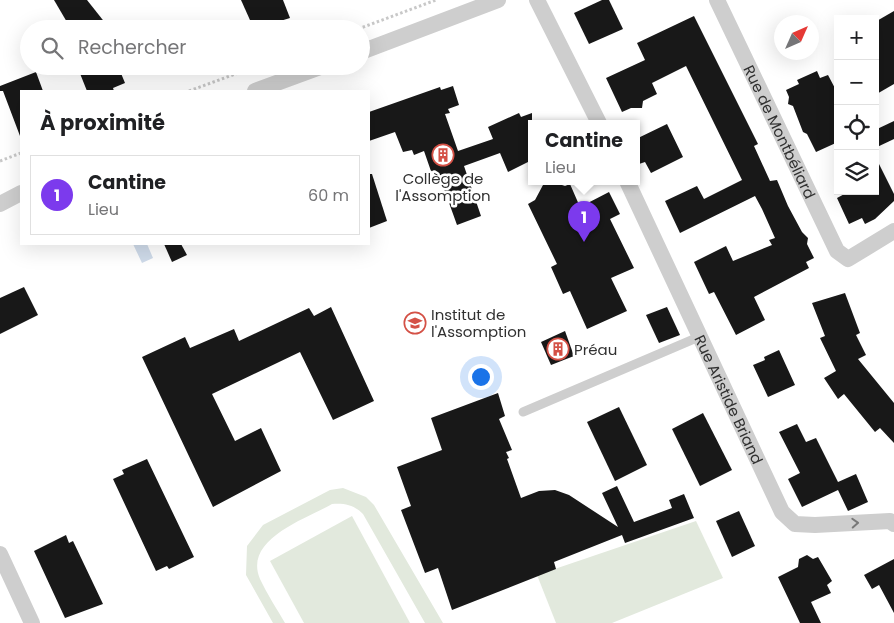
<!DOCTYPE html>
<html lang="fr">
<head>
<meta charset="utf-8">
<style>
  :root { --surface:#fff; --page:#f6f6f6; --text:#202124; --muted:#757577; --line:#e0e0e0; --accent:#7c3aed }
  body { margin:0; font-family:Poppins,sans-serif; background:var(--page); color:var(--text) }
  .controls { position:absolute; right:15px; top:15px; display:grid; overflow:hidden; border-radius:0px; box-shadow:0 5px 20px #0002 }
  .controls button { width:45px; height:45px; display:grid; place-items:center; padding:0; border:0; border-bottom:1px solid var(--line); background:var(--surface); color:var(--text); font:25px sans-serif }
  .compass { position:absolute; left:774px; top:15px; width:45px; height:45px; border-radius:50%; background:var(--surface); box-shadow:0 5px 20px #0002; rotate:45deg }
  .you { position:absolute; left:480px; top:376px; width:18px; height:18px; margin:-12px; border:4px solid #fff; border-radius:50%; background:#1a73e8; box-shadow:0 0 0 8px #1a73e833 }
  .badge { display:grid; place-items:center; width:32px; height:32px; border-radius:50%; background:var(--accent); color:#fff; font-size:16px; font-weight:700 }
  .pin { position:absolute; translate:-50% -41px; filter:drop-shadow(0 1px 2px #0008) }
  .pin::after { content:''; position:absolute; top:26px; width:18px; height:15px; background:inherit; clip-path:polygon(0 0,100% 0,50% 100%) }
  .popup { position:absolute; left:528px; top:120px; width:112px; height:65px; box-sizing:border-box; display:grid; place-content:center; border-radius:0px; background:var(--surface); filter:drop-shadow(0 1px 4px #0005); font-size:16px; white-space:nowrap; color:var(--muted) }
  .popup b { font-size:19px; color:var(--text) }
  .popup::after { content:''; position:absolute; left:50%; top:100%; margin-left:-10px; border:10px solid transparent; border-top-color:var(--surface) }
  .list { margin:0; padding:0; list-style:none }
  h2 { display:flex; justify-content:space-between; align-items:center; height:65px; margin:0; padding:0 20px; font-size:21px }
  h2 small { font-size:16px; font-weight:400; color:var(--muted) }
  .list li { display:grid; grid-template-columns:32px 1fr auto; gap:15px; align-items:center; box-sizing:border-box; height:80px; margin:0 10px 10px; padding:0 10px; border:1px solid var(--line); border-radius:0px }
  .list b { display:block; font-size:19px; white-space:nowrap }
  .list p { margin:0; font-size:16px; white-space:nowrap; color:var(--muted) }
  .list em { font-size:16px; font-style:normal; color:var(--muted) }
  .icon { flex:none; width:28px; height:28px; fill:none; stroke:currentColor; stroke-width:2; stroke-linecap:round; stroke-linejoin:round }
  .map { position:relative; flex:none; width:894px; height:623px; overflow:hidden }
  .search { position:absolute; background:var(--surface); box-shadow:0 5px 20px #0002; left:20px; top:20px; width:350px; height:55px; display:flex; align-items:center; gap:12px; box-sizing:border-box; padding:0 18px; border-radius:28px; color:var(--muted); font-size:19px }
  .panel { position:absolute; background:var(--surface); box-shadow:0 5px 20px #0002; left:20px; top:90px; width:350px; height:155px; border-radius:0px }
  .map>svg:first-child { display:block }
</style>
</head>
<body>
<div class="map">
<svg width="894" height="623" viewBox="0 0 894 623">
  <rect width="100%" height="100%" fill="#fff"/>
  <g fill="#e2e9dd">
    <path d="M343,488L366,497L374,505L443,623H425L363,514C354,505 345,503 332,504C306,519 243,539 260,579C267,594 277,609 285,623H273L246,575L247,546L263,525L330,490Z"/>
    <path d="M352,516L410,623H304L270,561Z"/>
    <path d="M696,521L723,578L612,623H556L537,575Z"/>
  </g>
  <path fill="#cfdbea" d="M133,244H147L153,258L142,263Z"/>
  <g fill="#181818">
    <path d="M54,0H87L110,29H71Z"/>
    <path d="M241,0H283L290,18L254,29Z"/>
    <path d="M602,0H609L623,29L589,44L574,13Z"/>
    <path d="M894,11V84L875,95V22Z"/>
    <path d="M694,16L758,144L754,146L770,181L777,180L788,206L802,232L808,238L807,244L814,258L806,262L809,268L754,297L765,320L736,335L714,292L709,294L694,262L726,246L733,261L772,245L769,240L775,238L762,209L755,196L680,233L665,201L697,186L704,199L742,180L686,66L652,83L657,94L643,101L642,108H631L622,112L606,78L645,60L637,43Z"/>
    <path d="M77,66H118L125,83L113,88L114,91H87Z"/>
    <path d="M817,71L820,78L828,75L838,94V142L816,152L807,134L803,132L793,106L788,104L789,97L786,90L799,84L797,80Z"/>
    <path d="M36,72L43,91H21L20,136L3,91H0V86Z"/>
    <path d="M453,86L459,105L448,109L450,113L445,114L458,151L493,139L488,127L519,113L521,117L532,113V160L508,172L500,153L464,166L481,216L457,225L439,175L433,177L424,151L414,155L412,150L403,152L395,132L369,141V112L440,87L441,90Z"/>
    <path d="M894,121V139L875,148V130Z"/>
    <path d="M667,124L683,157L651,173L645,162L636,165V139Z"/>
    <path d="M875,156L894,194V201L875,219L865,224L862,218L849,224L837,198L850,191H875Z"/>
    <path d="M369,174H372L387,221L369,228Z"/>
    <path d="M553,182L565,186L570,184L580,207L609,192L620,214L610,219L634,268L611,278L627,311L587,329L570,291L563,294L551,267L557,264L528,204L535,200L543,185Z"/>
    <path d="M164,244H181L187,255L172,262Z"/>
    <path d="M24,287L38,315L0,334V298Z"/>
    <path d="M845,293L860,333L856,335L866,355L858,359L894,403V443L880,428L875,432L844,394L838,399L824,378L836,371L820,338L825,336L812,303Z"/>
    <path d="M331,307L374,401L333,420L300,352L212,394L235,441L261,428L281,471L213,507L142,357L185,337L190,348L234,329L239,341L309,308L314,316Z"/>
    <path d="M667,307L680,335L659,343L646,315Z"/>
    <path d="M565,331L574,356L551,365L541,342Z"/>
    <path d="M779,350L795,385L768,397L753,365L765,360L764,357Z"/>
    <path d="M498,393L505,416L499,419L512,450L506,452L509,458L507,459L521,498L539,491L555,490L569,495L618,527L602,493L617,486L634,522L672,508L669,500L684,494L694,518L625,543L622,535L554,562L556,569L452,610L438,568L425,573L401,510L411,506L397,467L442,450L431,418Z"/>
    <path d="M619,407L647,465L615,481L587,422Z"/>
    <path d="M703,413L732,470L700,486L672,429Z"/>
    <path d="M797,424L806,442L816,438L838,482L856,474L868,502L848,511L838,490L802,507L788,479L800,473L779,432Z"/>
    <path d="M147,459L194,557L169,569L167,566L156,571L113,479L124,474L122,470Z"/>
    <path d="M739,511L755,546L732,557L716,521Z"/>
    <path d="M66,535L69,543L73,541L103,604L65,618L34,551Z"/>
    <path d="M807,555L813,559L818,557L832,581L827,585L831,593L811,602L821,623H800L778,577L798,567L799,559Z"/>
    <path d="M894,559V613L879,585L872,589L864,575Z"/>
  </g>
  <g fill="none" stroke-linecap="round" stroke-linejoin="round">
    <g stroke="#c8c8c8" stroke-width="3" stroke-dasharray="2.5 2.5" stroke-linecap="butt">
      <path d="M358,29L436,0"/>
      <path d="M189,91L257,66"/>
      <path d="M0,161L21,153"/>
    </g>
    <path stroke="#cecece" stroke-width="9" d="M523,412L701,336"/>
    <g stroke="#cecece" stroke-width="16">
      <path d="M537,0L599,123"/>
      <path id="s1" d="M717,0L837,251L848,259L894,231"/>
      <path d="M361,52L498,0"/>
      <path d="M255,91L323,66"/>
      <path id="s2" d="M627,181L782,512L795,524L815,525L890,521L894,524"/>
      <path d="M0,204L21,193"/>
      <path d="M0,554L32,623"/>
    </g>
  </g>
  <defs><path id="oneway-chevron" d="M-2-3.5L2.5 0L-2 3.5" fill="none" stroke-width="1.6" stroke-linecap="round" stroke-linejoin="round" transform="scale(1.25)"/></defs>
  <use stroke="#787878" href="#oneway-chevron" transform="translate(855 523) rotate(-3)"/>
  <defs>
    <g id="building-ring" transform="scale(1.125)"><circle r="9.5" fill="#fff" stroke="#d45146" stroke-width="1.5"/><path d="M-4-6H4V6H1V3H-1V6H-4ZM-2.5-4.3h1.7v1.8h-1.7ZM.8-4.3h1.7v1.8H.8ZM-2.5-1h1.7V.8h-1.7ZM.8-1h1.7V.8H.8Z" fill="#d45146"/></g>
    <g id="school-ring" transform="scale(1.125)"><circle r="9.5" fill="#fff" stroke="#d45146" stroke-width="1.5"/><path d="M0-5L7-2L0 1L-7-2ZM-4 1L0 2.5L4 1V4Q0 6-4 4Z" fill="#d45146"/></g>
  </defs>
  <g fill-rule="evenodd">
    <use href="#building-ring" x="443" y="155"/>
    <use href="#school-ring" x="415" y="323"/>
    <use href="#building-ring" x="558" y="349"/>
  </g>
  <g text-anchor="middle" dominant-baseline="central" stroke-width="5" stroke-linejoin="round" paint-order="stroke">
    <g font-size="15" fill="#313131" stroke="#fff">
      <text stroke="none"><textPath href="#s1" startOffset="146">Rue de Montbéliard</textPath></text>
      <text stroke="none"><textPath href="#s2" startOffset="241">Rue Aristide Briand</textPath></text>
    </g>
    <g font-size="15" fill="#313131" stroke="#fff" text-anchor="start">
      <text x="443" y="178" text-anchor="middle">Collège de<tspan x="443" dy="17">l'Assomption</tspan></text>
      <text x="431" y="314">Institut de<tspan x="431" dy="17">l'Assomption</tspan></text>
      <text x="574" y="349">Préau</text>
    </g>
  </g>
</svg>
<div class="controls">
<button>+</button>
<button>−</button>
<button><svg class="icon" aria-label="locate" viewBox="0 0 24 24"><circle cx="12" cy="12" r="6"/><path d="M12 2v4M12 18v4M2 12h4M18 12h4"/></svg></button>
<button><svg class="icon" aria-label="layers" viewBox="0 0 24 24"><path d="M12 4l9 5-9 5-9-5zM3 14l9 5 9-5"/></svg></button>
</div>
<svg class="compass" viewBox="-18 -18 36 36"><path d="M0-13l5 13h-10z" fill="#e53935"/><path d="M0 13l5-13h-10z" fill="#757577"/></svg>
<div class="you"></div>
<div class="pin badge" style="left:584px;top:242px">1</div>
<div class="popup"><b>Cantine</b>Lieu</div>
<div class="search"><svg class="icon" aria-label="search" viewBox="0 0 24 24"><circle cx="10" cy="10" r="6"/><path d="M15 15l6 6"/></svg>Rechercher</div>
<section class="panel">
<h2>À proximité<small></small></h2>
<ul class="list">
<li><span class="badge">1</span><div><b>Cantine</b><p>Lieu</p></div><em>60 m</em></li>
</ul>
</section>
</div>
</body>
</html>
